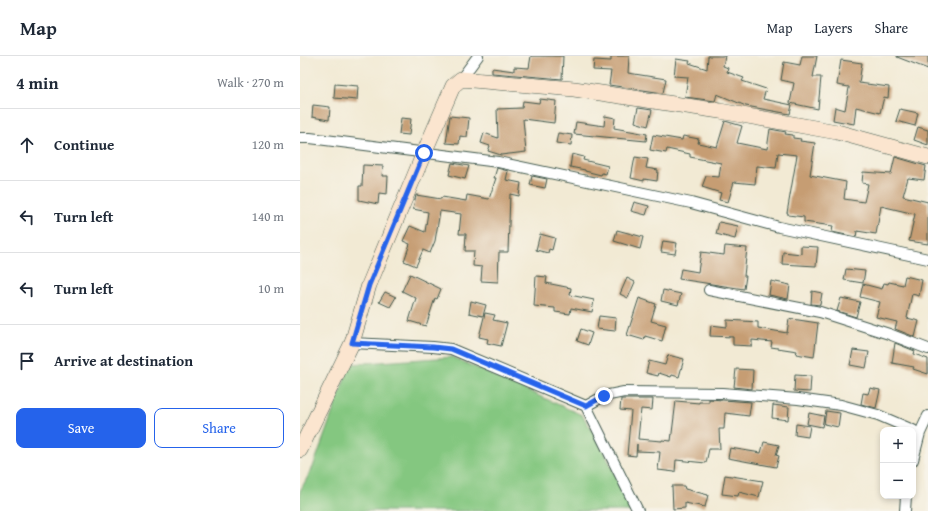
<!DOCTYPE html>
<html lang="en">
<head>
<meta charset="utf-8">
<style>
  :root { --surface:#fff; --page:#f6f6f7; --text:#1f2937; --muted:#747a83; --line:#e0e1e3; --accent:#2563eb }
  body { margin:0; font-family:"Gentium Book Plus",serif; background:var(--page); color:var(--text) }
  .controls { position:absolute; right:12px; bottom:12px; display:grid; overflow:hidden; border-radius:8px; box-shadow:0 2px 6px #0003 }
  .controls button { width:36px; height:36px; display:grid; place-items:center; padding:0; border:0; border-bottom:1px solid var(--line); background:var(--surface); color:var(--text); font:20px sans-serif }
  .stop { position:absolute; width:12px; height:12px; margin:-9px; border:3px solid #2563eb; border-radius:50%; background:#fff }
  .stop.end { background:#2563eb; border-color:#fff; box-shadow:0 1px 4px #0008 }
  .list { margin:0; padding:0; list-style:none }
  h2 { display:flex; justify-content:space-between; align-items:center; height:52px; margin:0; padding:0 16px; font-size:17px }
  h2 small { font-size:13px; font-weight:400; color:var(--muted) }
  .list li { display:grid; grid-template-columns:26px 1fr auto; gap:12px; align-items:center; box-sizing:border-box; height:72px; padding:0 16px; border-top:1px solid var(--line) }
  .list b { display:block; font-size:15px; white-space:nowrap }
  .list em { font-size:13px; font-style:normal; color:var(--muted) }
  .actions { display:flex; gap:8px; padding:12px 16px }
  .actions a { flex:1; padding:9px 0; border:1px solid var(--accent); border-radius:8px; text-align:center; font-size:14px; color:var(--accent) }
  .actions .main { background:var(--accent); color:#fff }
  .icon { flex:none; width:22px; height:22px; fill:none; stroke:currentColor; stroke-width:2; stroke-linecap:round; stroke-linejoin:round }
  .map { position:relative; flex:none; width:628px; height:455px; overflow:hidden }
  header { display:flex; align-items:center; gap:24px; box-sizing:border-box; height:56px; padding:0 20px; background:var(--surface); border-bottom:1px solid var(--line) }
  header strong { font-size:19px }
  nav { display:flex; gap:22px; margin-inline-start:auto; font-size:14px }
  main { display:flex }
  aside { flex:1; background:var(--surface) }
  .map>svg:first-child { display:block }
</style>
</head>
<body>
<header>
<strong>Map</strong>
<nav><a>Map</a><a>Layers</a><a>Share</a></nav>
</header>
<main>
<aside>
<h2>4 min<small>Walk · 270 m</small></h2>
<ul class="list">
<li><svg class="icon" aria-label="ahead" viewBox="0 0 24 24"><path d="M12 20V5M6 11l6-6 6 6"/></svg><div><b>Continue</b></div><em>120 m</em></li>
<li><svg class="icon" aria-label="left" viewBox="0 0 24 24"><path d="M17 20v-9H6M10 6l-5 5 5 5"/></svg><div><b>Turn left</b></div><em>140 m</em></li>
<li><svg class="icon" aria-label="left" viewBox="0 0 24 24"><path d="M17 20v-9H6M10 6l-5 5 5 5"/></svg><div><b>Turn left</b></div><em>10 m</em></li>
<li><svg class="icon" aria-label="arrive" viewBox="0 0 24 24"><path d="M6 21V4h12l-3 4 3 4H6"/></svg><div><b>Arrive at destination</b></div></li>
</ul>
<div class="actions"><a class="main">Save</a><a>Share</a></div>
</aside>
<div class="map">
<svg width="628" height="455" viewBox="0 0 628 455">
  <rect width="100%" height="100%" fill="#f7f3e8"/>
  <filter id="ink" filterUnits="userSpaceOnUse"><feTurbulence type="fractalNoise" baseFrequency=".025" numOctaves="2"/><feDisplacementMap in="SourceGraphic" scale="8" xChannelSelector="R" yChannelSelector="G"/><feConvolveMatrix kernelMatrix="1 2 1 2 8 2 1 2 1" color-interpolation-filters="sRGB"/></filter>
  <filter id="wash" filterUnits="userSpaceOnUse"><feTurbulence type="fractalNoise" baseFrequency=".012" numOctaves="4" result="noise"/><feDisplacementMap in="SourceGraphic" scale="16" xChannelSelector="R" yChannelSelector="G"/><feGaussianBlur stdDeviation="0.9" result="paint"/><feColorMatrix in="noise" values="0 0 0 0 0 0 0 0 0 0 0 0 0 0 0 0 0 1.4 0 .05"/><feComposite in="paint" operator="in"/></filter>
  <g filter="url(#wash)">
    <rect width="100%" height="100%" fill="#f2ead4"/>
    <path fill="#84c780" stroke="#52825a" d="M152,301L282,359L298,383L333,455H0V435L13,411L50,308Z"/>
    <g id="blocks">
      <g fill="#c69d73">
        <path d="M231,0H263L262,23L192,17V12L214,15V11L229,12Z"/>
        <path d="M311,0H329L328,17L366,23L363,37L309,29L311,15L293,14L294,4L311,5Z"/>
        <path d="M408,0H425L423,10L428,12L427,16L444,22L442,25L466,33L463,43L492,49L490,58L446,50L417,38L415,45L385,41L388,21L374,20L376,3L390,5L389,7L407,13Z"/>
        <path d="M502,0H517L513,21H521L518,53L490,47L494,27L481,24L484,6L500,9Z"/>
        <path d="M597,0H628V13L597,1Z"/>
        <path d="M541,4L562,7L559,27L589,31L588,42L584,41L580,57L556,51L554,68L533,64L535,51L545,54L549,32V31L537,29Z"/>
        <path d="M35,28L58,30L57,44L34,42Z"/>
        <path d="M240,43L256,45L254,67L223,63L226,96L201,99L188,95L190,90L181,87L184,77L198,82L197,53L222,52L223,45L239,47Z"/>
        <path d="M13,49L30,51L29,64L12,61Z"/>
        <path d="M338,52L352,54L348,70L335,66Z"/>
        <path d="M600,53L618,57L615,70L596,65Z"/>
        <path d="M150,60L169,62L167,81L160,80L159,88L146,87Z"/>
        <path d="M305,60L315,62L314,72L347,78L346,85L274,78L276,66L304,70Z"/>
        <path d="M101,62L111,63L109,79L99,78Z"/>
        <path d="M425,65L442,70L437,87L467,93L470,73L486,76L485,78L493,79V82L501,83L500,85L515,87L510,119L546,126L544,143L564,146L568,128L562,127L563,116L591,118L595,101L626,110L624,124L608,122L603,140L628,146V188L609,185L615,158L581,150L576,178L557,175L556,181L532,176L533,170L504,166V161L488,159V157H487L497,99L478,97L476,112L457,110L455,128L434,126L428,146L419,144L421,137L402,131L406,120L419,121L421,107L390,101V98L367,93L366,97L350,94L353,79L382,84L383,80L399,83L398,87L417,91Z"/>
        <path d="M618,71L628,74V89L614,84Z"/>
        <path d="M258,77L272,79L271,89L256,87Z"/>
        <path d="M272,98L284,101L283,104L308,110L306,118L302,117L301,119L285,115V114L270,111Z"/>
        <path d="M335,101L348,103L346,112L358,114L357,125L344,123V125L331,122Z"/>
        <path d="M152,107L169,110L165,123L149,119Z"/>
        <path d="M63,109L83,110L82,120H88L87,138L79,137L78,148L59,144V130H62Z"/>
        <path d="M197,112L208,115L206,124L221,127L219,140L210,138L208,196H199L198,226L181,225L182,211L173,210L174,195H165L166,178H159L161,158L140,155L135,185L130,197L123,194L116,210L104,205L110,188L103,185L110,170L125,176L128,156L113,153L116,139L141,143L142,141L166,145L167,139L189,143L196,122H194Z"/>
        <path d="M232,120L247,123L245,132L230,129Z"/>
        <path d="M334,146L349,150L346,159L331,155Z"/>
        <path d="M419,166L438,170L435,183L416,178Z"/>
        <path d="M317,174L343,181L340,193L314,185Z"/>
        <path d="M240,178L255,182L252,194L249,193L248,197L236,194Z"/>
        <path d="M363,185L377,187L375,198L361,196Z"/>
        <path d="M425,190L447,192L444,220H446L444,233L379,223L381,213L398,216L401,196L424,199Z"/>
        <path d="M501,190L518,191L516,210L482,208L483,196L501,198Z"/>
        <path d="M546,213L565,215L563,227L544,224Z"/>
        <path d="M110,218L141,233L137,243L135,242L126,270L109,265L116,242L102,235Z"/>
        <path d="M236,220L247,221L246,227L271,232L270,239L294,244L292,256L271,252L270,258L255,256V252L234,250Z"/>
        <path d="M605,220L622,224L619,240L612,238L607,262L619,265L615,281L595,273L597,266L576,261L580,246L560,241L563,228L582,233L584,227L588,228L589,226L603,229Z"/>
        <path d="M327,222L335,226L328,242L320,238Z"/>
        <path d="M471,225L490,229L488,243L469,239Z"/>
        <path d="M363,234L381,238L378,249L361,245Z"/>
        <path d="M512,235L522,237L520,249L511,248Z"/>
        <path d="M85,236L96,241L90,251L79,246Z"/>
        <path d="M339,242L356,248L351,265L366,269L362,285L345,280L344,284L327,279Z"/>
        <path d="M541,242L560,246L556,261L537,255Z"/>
        <path d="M171,245L186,249L183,260L169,257Z"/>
        <path d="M185,257L195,259L193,264L207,267L201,290L187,287L188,283L179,281Z"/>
        <path d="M299,260L316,262L315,275L297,273Z"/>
        <path d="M489,263L492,264V263L518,267L514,301L496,298L497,295L471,291L472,286L452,284V290L433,289V281L410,280L411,269L427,271V264L458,266V272L487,277Z"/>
        <path d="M281,273L292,277L288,289L277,285Z"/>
        <path d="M595,287L615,295L614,298L628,303V318L613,313L614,311L592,307Z"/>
        <path d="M553,294L569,296L566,312L550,309Z"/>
        <path d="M368,299L384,303L379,321L372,319L371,321L359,317L358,320L346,317L349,305L365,309Z"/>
        <path d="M436,313L453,314L452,333L434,331Z"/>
        <path d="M495,319L511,320L510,336L494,335Z"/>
        <path d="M570,332L580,334L576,352L561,348L563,337L568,338Z"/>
        <path d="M321,343H353L352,354L341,353L338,383L362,385V384L371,385L376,345L399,347V346H409V343L451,346L449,360L425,357L424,373H419L420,393H409L406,407L376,404L375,416L358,414L360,396L337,395V388L336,400L327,399L331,355L320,354Z"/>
        <path d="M473,349L489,351L488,364L472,362Z"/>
        <path d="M526,355L540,357L538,371L524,368Z"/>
        <path d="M509,357L524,360L522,371L507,368Z"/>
        <path d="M496,368L510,370L508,381L495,379Z"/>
        <path d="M464,386L479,389L476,399L479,400L476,411L428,402L430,392L461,397Z"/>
        <path d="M425,419L463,425L459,441L439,436L438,440L422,438Z"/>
        <path d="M372,430H384L385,433L408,439L405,451L385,447V452L373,453Z"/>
      </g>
    </g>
  </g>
  <g filter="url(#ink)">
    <use href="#blocks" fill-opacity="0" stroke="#3f574c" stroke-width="1"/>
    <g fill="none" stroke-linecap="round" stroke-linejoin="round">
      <g stroke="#3f574c" stroke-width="12">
        <g id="street">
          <path d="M161,23L178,0"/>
          <path d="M0,82H10L198,106L391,147L479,171L628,203"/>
          <path d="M409,234L520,256L589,278L628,293"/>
          <path d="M52,287L133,291L151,293L286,350L338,455"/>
          <path d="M286,350L304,340L324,336L422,337L498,343L541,349L578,359L613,374"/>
          <path d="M613,404L620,377L628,360"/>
          <path d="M605,455L606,440"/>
        </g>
      </g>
      <g stroke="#3f574c" stroke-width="16">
        <path id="secondary" d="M0,394L52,287L69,229L124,97L153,30L161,23L274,33L420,55L537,76L628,101"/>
      </g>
      <use href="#street" stroke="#fff" stroke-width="10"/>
      <use href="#secondary" stroke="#fbe5cf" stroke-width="15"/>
    </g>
  </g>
  <g fill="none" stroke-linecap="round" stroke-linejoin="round" filter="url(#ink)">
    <path stroke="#2563eb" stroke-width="5" d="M124,97L69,229L52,287L133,291L151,293L286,350L304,340"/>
  </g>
</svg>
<div class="controls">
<button>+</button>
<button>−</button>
</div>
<div class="stop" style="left:124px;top:97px"></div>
<div class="stop end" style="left:304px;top:340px"></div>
</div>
</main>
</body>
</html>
